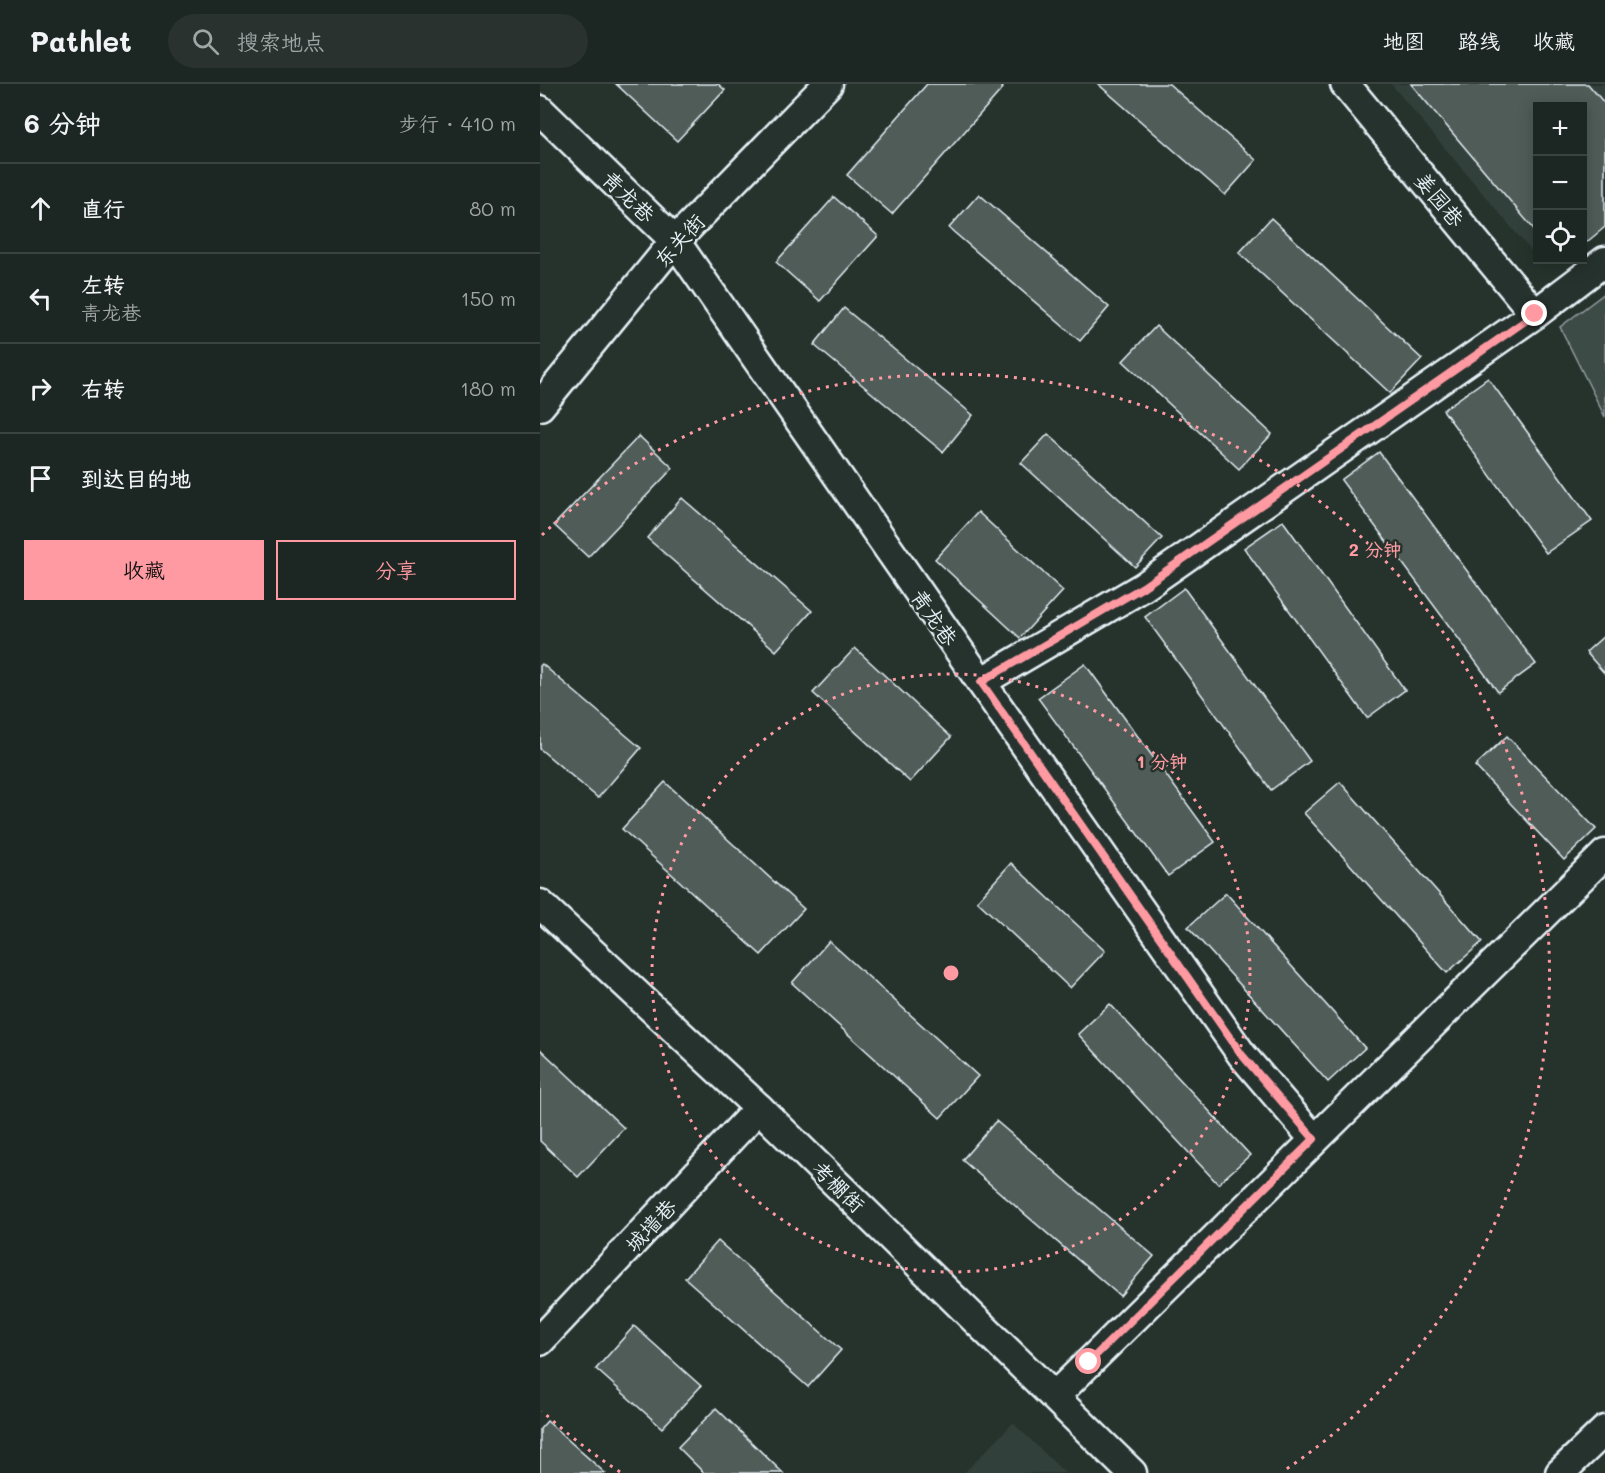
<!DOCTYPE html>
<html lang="zh">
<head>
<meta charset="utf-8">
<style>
  :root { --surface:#1c2622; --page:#29322f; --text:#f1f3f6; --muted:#a0a5a5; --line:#3a4340; --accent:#ff9aa2 }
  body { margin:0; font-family:Mali,"LXGW WenKai TC",sans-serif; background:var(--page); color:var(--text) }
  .controls { position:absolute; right:18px; top:18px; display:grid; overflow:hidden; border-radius:0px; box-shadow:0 3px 15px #0003 }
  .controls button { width:54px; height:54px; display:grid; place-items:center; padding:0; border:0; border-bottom:2px solid var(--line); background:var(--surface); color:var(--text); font:30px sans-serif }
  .stop { position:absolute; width:18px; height:18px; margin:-14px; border:4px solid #ff9aa2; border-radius:50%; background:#fff }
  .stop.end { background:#ff9aa2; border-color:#fff; box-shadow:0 2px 6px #0008 }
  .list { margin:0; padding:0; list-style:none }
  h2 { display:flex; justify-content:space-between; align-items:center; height:78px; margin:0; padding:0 24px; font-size:26px }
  h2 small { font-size:20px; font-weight:400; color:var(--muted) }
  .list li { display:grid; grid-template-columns:39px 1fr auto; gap:18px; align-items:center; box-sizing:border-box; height:90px; padding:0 24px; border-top:2px solid var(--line) }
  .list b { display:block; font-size:22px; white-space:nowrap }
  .list p { margin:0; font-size:20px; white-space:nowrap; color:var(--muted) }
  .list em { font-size:20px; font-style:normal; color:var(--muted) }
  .actions { display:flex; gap:12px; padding:18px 24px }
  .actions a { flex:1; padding:14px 0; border:2px solid var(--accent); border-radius:0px; text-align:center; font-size:21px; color:var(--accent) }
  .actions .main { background:var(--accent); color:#111 }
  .icon { flex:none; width:33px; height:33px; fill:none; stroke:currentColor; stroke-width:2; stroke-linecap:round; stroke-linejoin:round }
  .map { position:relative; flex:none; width:1065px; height:1389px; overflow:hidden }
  header { display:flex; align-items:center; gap:36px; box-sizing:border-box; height:84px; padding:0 30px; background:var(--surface); border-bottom:2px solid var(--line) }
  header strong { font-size:28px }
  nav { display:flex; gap:33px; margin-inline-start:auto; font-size:21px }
  .search { width:420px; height:54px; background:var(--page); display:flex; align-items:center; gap:15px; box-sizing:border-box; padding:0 21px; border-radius:33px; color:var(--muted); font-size:22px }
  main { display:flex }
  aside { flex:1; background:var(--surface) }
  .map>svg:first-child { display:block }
</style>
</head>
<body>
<header>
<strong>Pathlet</strong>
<div class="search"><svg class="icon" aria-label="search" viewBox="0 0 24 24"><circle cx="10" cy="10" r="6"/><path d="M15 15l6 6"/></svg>搜索地点</div>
<nav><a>地图</a><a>路线</a><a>收藏</a></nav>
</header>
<main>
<aside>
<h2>6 分钟<small>步行 · 410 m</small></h2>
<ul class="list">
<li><svg class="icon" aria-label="ahead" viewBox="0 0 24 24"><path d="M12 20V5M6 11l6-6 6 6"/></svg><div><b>直行</b></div><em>80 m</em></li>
<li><svg class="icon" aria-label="left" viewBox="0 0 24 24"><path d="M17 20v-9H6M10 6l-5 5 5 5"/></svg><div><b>左转</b><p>青龙巷</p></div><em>150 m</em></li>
<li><svg class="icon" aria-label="right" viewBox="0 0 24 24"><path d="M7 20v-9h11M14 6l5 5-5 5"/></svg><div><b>右转</b></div><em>180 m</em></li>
<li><svg class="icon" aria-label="arrive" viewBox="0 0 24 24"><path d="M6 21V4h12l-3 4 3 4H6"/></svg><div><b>到达目的地</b></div></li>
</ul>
<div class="actions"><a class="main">收藏</a><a>分享</a></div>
</aside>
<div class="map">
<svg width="1065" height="1389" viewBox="0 0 1065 1389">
  <rect width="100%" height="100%" fill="#26332d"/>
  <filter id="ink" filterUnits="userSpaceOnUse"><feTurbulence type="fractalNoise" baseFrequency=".0167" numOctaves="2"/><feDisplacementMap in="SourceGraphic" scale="12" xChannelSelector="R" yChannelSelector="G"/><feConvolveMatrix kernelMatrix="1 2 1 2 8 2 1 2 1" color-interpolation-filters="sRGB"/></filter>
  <g filter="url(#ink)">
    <g fill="#333f3a">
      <path d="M851,0H1065V127L1042,22H998L997,174Z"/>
      <path d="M473,1339L525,1389H424Z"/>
    </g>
    <path fill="#3e4b47" stroke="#939ea0" stroke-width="1.5" d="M1065,209V333L1020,243Z"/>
    <g fill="#505c59" stroke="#e8f1f8" stroke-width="1.5">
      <path d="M76,0H178L185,6L137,57Z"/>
      <path d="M387,0H459L463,4L352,130L307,91Z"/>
      <path d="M558,0H629L716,76L685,111Z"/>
      <path d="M871,0H1048L1065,20V143L1042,162V22H998V150Z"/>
      <path d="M439,110L569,223L540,257L409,144Z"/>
      <path d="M294,113L338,152L280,217L236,178Z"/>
      <path d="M731,134L882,275L850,309L699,169Z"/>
      <path d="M304,224L433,331L403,368L274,261Z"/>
      <path d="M616,242L732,350L699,385L583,277Z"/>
      <path d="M948,294L1052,437L1006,469L903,326Z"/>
      <path d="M508,350L622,454L595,483L481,379Z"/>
      <path d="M99,352L133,384L48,473L14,441Z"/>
      <path d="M839,368L996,580L958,608L801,396Z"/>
      <path d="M142,414L272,527L236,567L107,454Z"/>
      <path d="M438,428L523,507L480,554L395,475Z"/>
      <path d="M743,437L865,606L827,634L704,464Z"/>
      <path d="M644,504L770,677L731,706L605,533Z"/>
      <path d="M1065,551V590L1046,568Z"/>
      <path d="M315,564L411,653L370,698L273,609Z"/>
      <path d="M2,580L101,664L58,714L0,665V582Z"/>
      <path d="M545,580L675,758L628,792L498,614Z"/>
      <path d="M967,652L1056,745L1024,776L935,682Z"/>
      <path d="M125,698L264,825L221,871L82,745Z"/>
      <path d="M800,698L942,858L907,889L764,729Z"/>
      <path d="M471,779L565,867L530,904L437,817Z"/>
      <path d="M686,809L825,964L788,998L648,843Z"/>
      <path d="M289,857L438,992L400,1034L252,899Z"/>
      <path d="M570,920L710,1071L678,1100L538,950Z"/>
      <path d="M0,965L84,1044L38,1093L0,1057Z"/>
      <path d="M456,1037L614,1172L580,1212L422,1076Z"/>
      <path d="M178,1157L301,1266L268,1303L145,1194Z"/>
      <path d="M94,1242L161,1302L122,1344L56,1285Z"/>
      <path d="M176,1324L243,1389H164L138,1363Z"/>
      <path d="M7,1337L65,1389H0V1345Z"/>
    </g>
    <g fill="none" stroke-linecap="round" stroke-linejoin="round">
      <g stroke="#e8f1f8" stroke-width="33">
        <g id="minor">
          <path d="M805,0L995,230"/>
          <path d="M0,26L135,157L441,598L702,971L774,1055"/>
          <path d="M0,322L135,157L288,0"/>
          <path d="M441,598L603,503L995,230L1065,177"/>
          <path d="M0,820L219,1024L592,1389"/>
          <path d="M0,1257L219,1024"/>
          <path d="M515,1312L1065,770"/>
          <path d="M1020,1389L1065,1346"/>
        </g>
      </g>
      <use href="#minor" stroke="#26332d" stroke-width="28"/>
    </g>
  </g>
  <g fill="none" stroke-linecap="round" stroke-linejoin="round" filter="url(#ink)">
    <path stroke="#ff9aa2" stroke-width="8" d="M549,1278L774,1055L702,971L441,598L603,503L995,230"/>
  </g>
  <g fill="none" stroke="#ff9aa2" stroke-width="3" stroke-dasharray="3 6">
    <circle cx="411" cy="889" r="299"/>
    <path d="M80 1388A599 599 0 0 1 2 1327M2 451A599 599 0 1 1 742 1388"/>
  </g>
  <g text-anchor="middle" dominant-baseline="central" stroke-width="5" stroke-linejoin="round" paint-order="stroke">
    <g font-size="21" fill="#e8f1f8" stroke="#26332d">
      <text transform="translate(89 112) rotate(44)">青龙巷</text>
      <text transform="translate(900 115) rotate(50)">姜园巷</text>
      <text transform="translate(139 156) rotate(-48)">东关街</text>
      <text transform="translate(395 533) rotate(55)">青龙巷</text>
      <text transform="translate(299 1102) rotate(44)">考棚街</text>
      <text transform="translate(110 1141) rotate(-47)">城墙巷</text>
    </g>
  </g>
  <circle cx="411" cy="889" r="9" fill="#ff9aa2" stroke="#26332d" stroke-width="3"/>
  <g font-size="18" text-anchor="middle" font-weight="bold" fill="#ff9aa2" stroke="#26332d" stroke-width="5" stroke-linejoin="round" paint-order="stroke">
    <text x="835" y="472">2 分钟</text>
    <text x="622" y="684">1 分钟</text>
  </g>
</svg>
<div class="controls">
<button>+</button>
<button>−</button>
<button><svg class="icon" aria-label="locate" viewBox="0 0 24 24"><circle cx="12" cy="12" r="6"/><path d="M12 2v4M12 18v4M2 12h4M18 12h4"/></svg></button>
</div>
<div class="stop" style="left:549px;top:1278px"></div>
<div class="stop end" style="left:995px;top:230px"></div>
</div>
</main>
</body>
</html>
